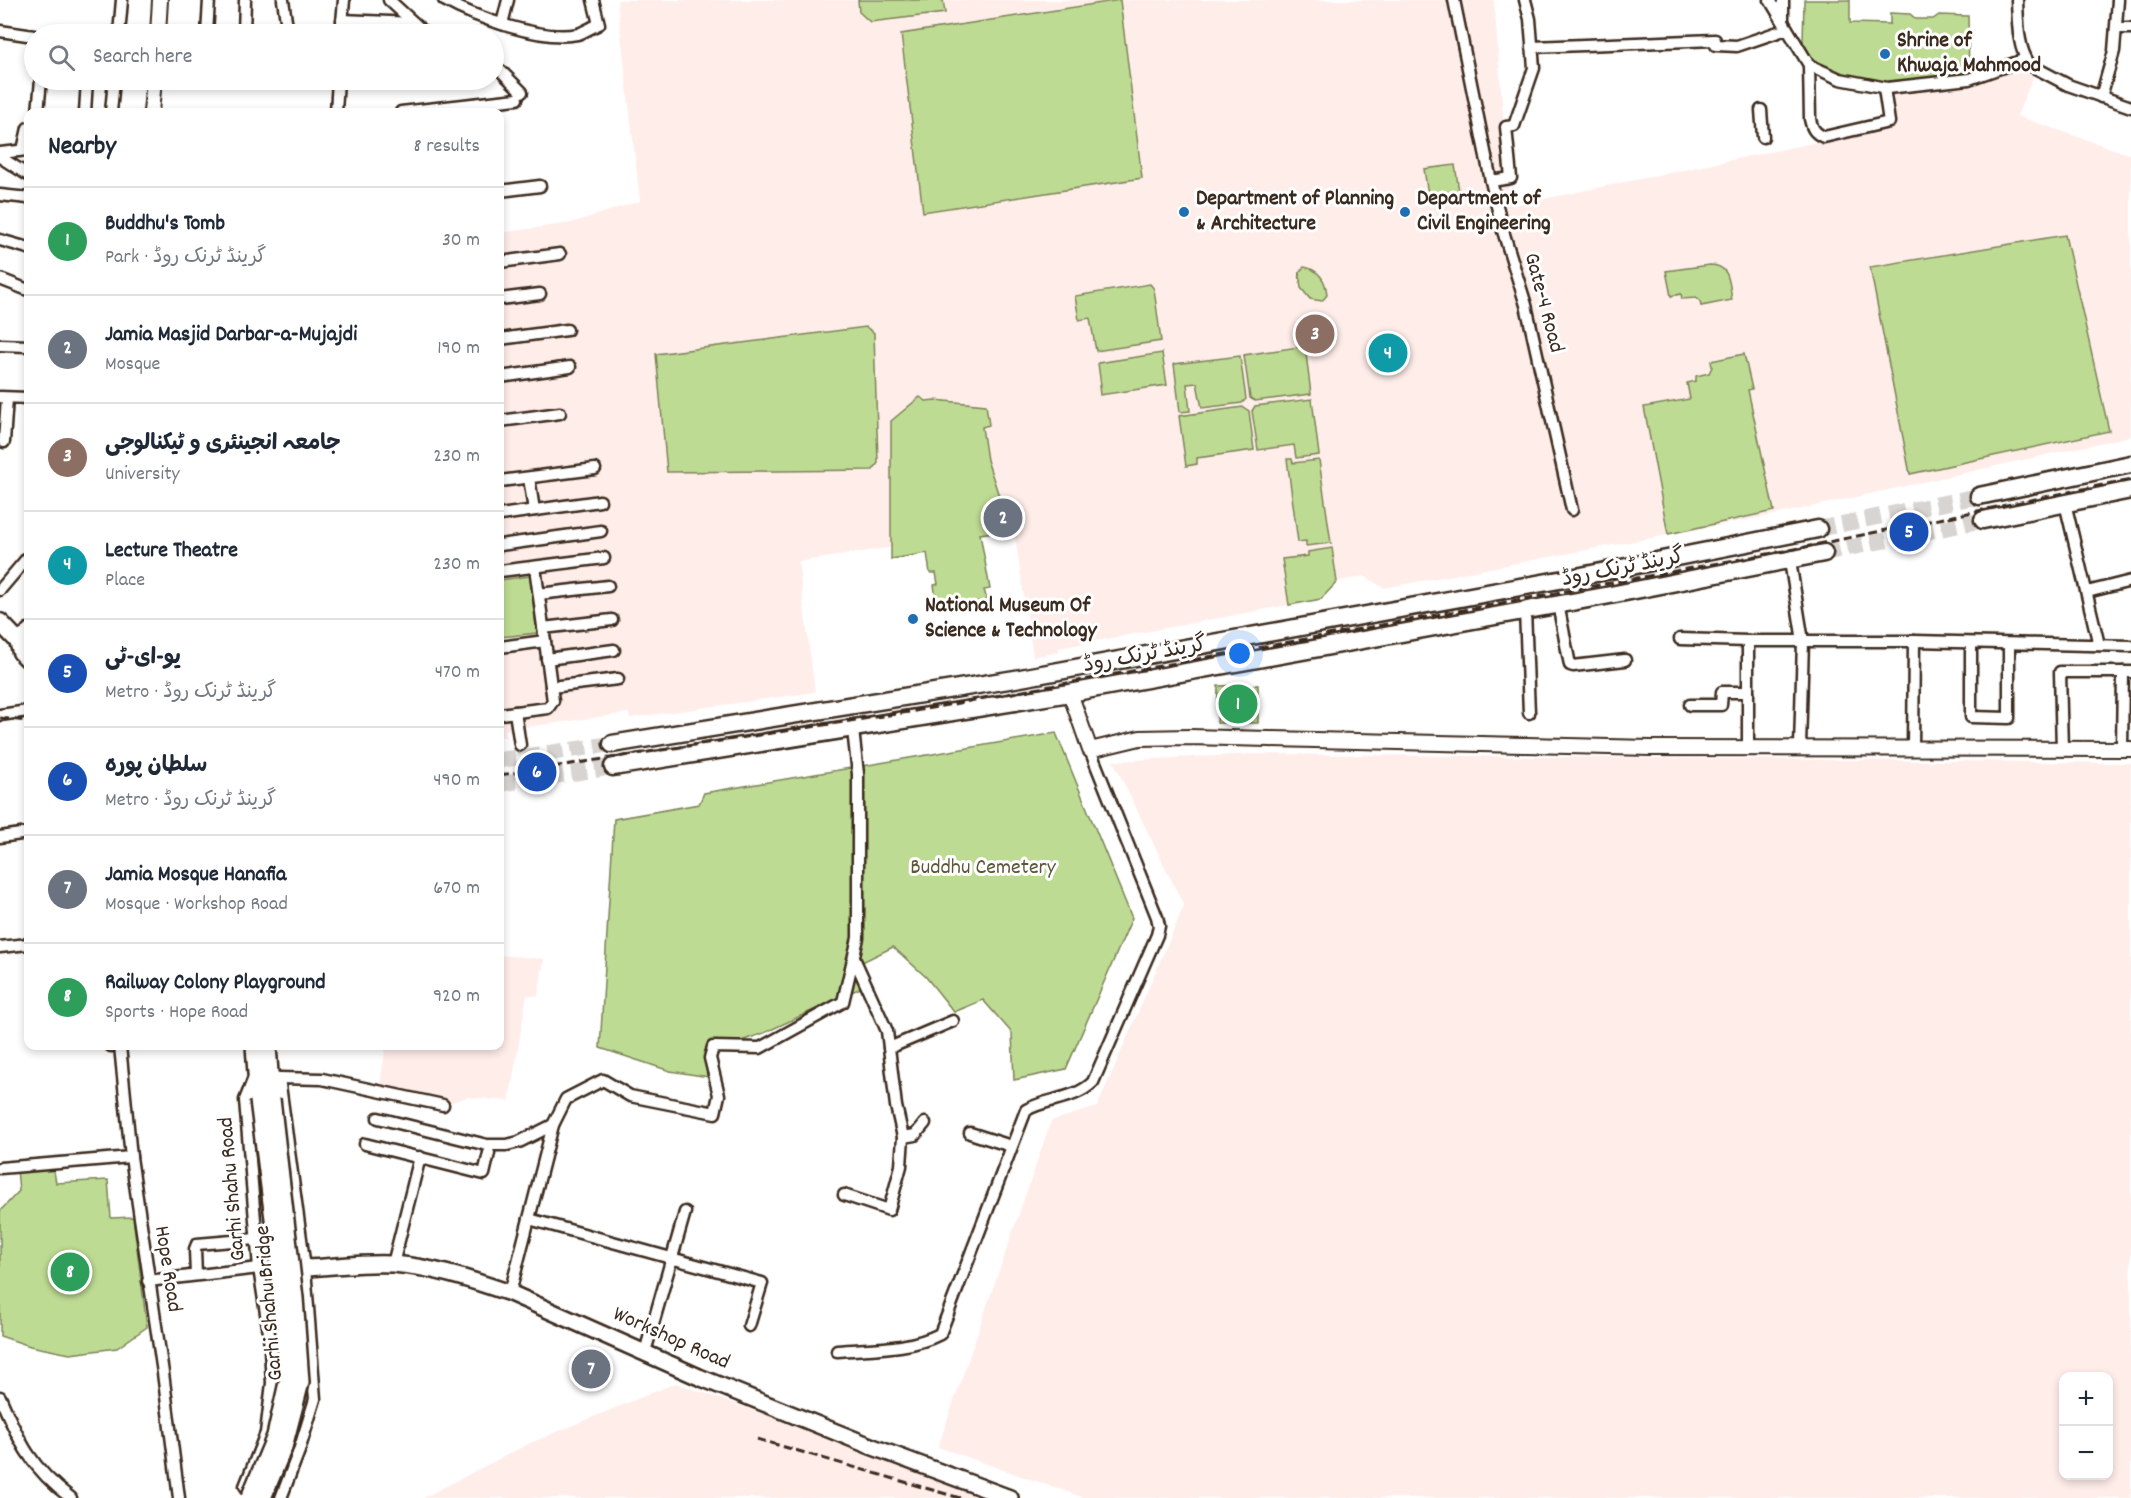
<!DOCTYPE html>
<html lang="en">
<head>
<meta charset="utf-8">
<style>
  :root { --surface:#fff; --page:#f2f2f3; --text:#1f2937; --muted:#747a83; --line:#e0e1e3; --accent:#1f6fb2 }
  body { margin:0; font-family:Dekko,"Playpen Sans Arabic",sans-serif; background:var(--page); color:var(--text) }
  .controls { position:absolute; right:18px; bottom:18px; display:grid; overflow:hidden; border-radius:12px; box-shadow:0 3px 9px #0003 }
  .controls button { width:54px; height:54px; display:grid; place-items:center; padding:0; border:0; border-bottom:2px solid var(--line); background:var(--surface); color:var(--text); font:30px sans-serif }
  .you { position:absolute; left:1240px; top:654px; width:21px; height:21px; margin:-15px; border:4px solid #fff; border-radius:50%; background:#1a73e8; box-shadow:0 0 0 9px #1a73e833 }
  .badge { display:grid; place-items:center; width:39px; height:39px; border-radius:50%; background:var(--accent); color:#fff; font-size:20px; font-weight:700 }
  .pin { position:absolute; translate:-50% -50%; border:3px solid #fff; box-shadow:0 2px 6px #0006 }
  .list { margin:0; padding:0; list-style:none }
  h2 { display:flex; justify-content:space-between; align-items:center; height:78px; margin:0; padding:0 24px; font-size:26px }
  h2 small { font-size:20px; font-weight:400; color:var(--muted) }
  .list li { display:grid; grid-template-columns:39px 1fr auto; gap:18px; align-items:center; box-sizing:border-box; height:108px; padding:0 24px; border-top:2px solid var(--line) }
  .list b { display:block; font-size:22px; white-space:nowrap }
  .list p { margin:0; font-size:20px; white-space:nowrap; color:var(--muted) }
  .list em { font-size:20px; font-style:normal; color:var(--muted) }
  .icon { flex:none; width:33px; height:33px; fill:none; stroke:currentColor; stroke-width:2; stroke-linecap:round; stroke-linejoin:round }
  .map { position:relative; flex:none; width:2131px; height:1498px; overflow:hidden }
  .search { position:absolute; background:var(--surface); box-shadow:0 3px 9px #0003; left:24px; top:24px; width:480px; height:66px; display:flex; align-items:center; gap:15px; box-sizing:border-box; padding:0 21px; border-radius:33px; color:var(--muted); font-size:22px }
  .panel { position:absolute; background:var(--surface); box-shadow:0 3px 9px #0003; left:24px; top:108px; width:480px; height:942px; border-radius:12px }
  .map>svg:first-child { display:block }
</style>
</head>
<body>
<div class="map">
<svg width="2131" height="1498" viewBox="0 0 2131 1498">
  <rect width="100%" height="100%" fill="#fff"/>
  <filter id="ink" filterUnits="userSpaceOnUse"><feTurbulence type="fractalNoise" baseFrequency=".0167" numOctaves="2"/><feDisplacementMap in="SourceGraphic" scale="12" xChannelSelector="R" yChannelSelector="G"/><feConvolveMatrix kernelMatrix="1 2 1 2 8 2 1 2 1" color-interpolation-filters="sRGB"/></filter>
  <g filter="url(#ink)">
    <g fill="#ffedea" fill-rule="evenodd">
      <path d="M617,0H1494L1510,205L1539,201V200L1894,126L1888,94L1971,85L2022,69L2034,74L2017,116L2131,155V436L1774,515L1384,588L1364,576L1355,578L1335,582L1321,599L1059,648V652L1033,657L1010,503L996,505L977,534L798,562L815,692L630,718L628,713L505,730L506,737H500V233L571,223L640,201Z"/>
      <path d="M1254,754L2131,763V1498H1085L938,1447L1051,1121L1097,1107L1184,906L1113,761ZM2108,1376V1476H2064V1376Z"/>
      <path d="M500,955L544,959L538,996L527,995L509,1101L467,1097L443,1105L379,1091L386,1046H500Z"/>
      <path d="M676,1383L999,1498H423L530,1443Z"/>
    </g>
    <g fill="#bedb93" stroke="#7c8258" stroke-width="1.5">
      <path d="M858,0H943L945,13L870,22L859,12Z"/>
      <path d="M1120,0L1142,178L923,212L901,34Z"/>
      <path d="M1804,0H1850V23L1890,24V13L1910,14L1916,19H1933L1939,15L1968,16L1969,79L1887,88L1809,65L1794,43L1803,42Z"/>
      <path d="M1455,165L1459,191L1428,195L1424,169Z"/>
      <path d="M2065,235L2109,431L1910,474L1870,267Z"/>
      <path d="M1710,265C1731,265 1729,284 1732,300L1701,306L1700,301L1696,298L1682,299L1681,294L1671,296L1666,271Z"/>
      <path d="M1304,267C1319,269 1326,281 1327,295L1322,301L1310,299L1301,288L1299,272Z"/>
      <path d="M1150,284L1154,289L1161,341L1096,351L1090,318L1079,320L1075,296Z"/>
      <path d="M866,327L874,333L878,463L873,470L667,472L656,354Z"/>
      <path d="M1305,346L1311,394L1255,401L1250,398L1244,355Z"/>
      <path d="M1162,353L1167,385L1100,395L1099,386H1101L1098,363Z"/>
      <path d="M1744,354L1752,389L1748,390L1774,511L1668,534L1644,407L1690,399L1687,383L1696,381V376L1709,373L1712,367L1711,361Z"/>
      <path d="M1240,356L1246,399L1242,403L1202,408L1197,383L1187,384L1190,411L1180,412L1174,364Z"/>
      <path d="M920,397L926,401L935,400L986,405L989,425L982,427L987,460L1003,508L998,509L997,519L993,520L994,532L980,534L990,589L984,590L987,600L938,609L934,585L938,584L936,573H930L927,553L891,559V421Z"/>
      <path d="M1312,399L1319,455L1296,458L1294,445L1258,450L1252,411L1255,406Z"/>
      <path d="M1243,407L1249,411L1254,450L1197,458V464L1186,466L1179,416Z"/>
      <path d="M1287,459H1292L1293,463L1319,460L1331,543L1306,546V541L1298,542Z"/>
      <path d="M1332,548L1337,582L1321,599L1289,605L1282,559L1308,556V552Z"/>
      <path d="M530,576L537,633L500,637V580Z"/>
      <path d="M1258,685V723H1217L1218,686Z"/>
      <path d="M1056,733L1132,918L1066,1069L1014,1080L1012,1033L983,1000L954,1012L926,977L893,947L856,965L865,986L764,1033L712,1051L716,1078L670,1071L600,1048L614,819L699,804L704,793Z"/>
      <path d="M53,1165L56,1183L108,1180L111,1218L133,1217L147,1327L117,1348L70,1354L30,1346L0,1336V1211L19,1191L17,1169Z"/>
    </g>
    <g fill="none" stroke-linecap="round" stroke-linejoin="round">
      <path stroke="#d8d4d2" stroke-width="10" stroke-dasharray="10 5" stroke-linecap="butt" d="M520,745L522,757"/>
      <g stroke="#d8d4d2" stroke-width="16" stroke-dasharray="16 8" stroke-linecap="butt">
        <path d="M1818,529L1979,496"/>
        <path d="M1824,553L1983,520"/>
        <path d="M500,760L612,744"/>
        <path d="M500,784L613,767"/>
      </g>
      <g stroke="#3b2a1e" stroke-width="15">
        <g id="minor">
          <path d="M283,0L288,34"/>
          <path d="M389,0L426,34"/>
          <path d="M444,0C474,17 543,42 578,34C584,32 592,27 599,24L593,0"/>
          <path d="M1454,0L1491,181L1503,231L1526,305L1572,510"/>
          <path d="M1770,0L1809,65L1810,119C1812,128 1814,133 1824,137L1889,122L1884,88"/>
          <path d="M1783,0V20"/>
          <path d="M2017,0C2018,20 2017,48 2030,65L2068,85L2131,107"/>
          <path d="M342,20L414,23"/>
          <path d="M502,24L508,0"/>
          <path d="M2117,28H2131"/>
          <path d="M0,31L34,36"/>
          <path d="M119,34L122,0"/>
          <path d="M207,34L209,0"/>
          <path d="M244,34L245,0"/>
          <path d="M341,34L344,0"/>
          <path d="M1532,47L1715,40L1716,45L1737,46L1787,29"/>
          <path d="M1809,65L1840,79L1887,88L1969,79L2026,59"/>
          <path d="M494,67L501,71L522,92"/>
          <path d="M2101,97L2114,51L2118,0"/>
          <path d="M1761,110L1763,137"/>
          <path d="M38,112L41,80"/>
          <path d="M85,112L87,80"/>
          <path d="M111,112L114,80"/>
          <path d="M336,112L338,80"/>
          <path d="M401,112L517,99"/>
          <path d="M23,150L28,128"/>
          <path d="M0,153L28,150"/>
          <path d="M0,157L28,175"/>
          <path d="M1491,181L1511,178L1506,127L1514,126L1534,68L1530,19L1525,0"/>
          <path d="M500,191L540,186"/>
          <path d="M0,195L28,198"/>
          <path d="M0,240L28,248"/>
          <path d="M500,262L560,254"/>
          <path d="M0,279L28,290"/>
          <path d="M500,299L540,294"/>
          <path d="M500,339L567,330"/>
          <path d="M0,345L28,346"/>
          <path d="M500,377L570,367"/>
          <path d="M0,397L28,398"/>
          <path d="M500,421L560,413"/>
          <path d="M4,442L7,398"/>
          <path d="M529,478L534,510"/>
          <path d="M500,481L595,469"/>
          <path d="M2065,503L2099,645"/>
          <path d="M500,515L600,501"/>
          <path d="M500,545L601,531"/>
          <path d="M1790,561L1803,641H1914L2131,646"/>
          <path d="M500,571L604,558"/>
          <path d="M0,590L28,557"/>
          <path d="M2087,592L2131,581"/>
          <path d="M539,594L608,586"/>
          <path d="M1558,604L1570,665L1573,666L1625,660"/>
          <path d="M1525,610L1529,713"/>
          <path d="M543,628L612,620"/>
          <path d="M1680,639L1748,641"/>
          <path d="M18,641L28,629"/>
          <path d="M1971,643V717L2009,718V644"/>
          <path d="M500,647L545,641"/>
          <path d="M547,659L614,650"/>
          <path d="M551,687L618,679"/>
          <path d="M1690,705H1721L1722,692H1748"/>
          <path d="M515,712L520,745"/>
          <path d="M500,714L548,708L553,701L535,567"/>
          <path d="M0,715L28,711"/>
          <path d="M1748,747V641H1803L1800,747"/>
          <path d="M1913,748L1914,641"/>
          <path d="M2122,749L2123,672"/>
          <path d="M2062,750L2060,672H2131"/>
          <path d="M0,837L28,833"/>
          <path d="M0,947L28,944"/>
          <path d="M111,1046H112"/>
          <path d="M120,1046L131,1157L163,1373L179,1498"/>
          <path d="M889,1048L953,1021"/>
          <path d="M255,1075L245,1100L259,1268L269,1333L272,1383L266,1433L245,1486L258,1493"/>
          <path d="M271,1076L279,1078L305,1268L315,1399L299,1451L281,1498"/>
          <path d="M279,1078L322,1079L443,1105"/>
          <path d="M378,1118L487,1145H507L519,1142L553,1125"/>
          <path d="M970,1133L1011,1146"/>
          <path d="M903,1137L915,1135L925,1123"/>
          <path d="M365,1144L484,1174L489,1153"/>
          <path d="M0,1168L131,1157"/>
          <path d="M844,1195L889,1210L901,1166L903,1137L896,1106L887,1031L854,958"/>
          <path d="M529,1219L762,1283L749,1326"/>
          <path d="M393,1264L420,1157"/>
          <path d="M196,1275L195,1249L197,1244L256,1239"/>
          <path d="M148,1281L259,1268"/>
          <path d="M510,1293L553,1125L566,1099L603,1080L630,1096L715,1113L719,1095L710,1058L713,1047L760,1048L843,1002L858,938V774L853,730"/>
          <path d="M837,1351C871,1348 909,1350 940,1334L1026,1110C1047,1098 1075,1100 1093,1082L1157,935L1159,926L1157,917L1090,750"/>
          <path d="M645,1352L685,1212"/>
          <path d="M0,1397C19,1441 31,1469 71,1498"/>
        </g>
      </g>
      <g stroke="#3b2a1e" stroke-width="18">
        <g id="tertiary">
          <path d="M158,34L160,0"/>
          <path d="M151,112L154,80"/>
          <path d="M1070,693L1090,750L1140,738L1190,737L1650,748L2131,749"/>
        </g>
      </g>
      <g stroke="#3b2a1e" stroke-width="20">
        <g id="secondary">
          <path d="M254,1046L258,1100"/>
          <path d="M268,1046L272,1099"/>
          <path d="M305,1268C334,1267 364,1262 393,1264C433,1267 472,1280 510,1293L699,1377L873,1447L1010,1498"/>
        </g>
      </g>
      <g stroke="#3b2a1e" stroke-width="21">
        <g id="primary">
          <path d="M1979,496L2131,464"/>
          <path d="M1983,520L2131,490"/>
          <path d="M0,622L18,641L28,644"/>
          <path d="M18,641L21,652L28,659"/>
          <path d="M612,744L1015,679L1581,576L1818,529"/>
          <path d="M613,767L1070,693L1605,596L1824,553"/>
        </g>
      </g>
      <use href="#minor" stroke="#fff" stroke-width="10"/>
      <use href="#tertiary" stroke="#fff" stroke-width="14"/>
      <use href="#secondary" stroke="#fff" stroke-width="15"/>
      <use href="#primary" stroke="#fff" stroke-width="16"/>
      <g stroke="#3b2a1e" stroke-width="3" stroke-dasharray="9 4.5" stroke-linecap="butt">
        <path d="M0,718L28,721"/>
        <path d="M500,775L915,711L1800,548L2131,479"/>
        <path d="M757,1439L960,1498"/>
      </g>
      <g stroke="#3b2a1e" stroke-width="20" stroke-linecap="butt">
        <g id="secondary-bridge">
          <path d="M249,1498L275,1436L288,1378L276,1242L258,1100"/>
          <path d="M263,1498L284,1447L301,1382L295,1298L272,1099"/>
        </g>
      </g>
      <use href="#secondary-bridge" stroke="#fff" stroke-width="15"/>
    </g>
  </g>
  <g fill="#1f6fb2" stroke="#fff" stroke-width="2">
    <circle cx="1885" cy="54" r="6"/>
    <circle cx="1184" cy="212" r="6"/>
    <circle cx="1405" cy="212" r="6"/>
    <circle cx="913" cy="619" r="6"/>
  </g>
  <g text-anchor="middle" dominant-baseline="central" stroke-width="6" stroke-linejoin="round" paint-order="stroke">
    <g font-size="22" font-weight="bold" fill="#3b2a1e" stroke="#fff" text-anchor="start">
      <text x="1897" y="41">Shrine of<tspan x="1897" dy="25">Khwaja Mahmood</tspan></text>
      <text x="1196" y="199">Department of Planning<tspan x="1196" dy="25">&amp; Architecture</tspan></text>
      <text x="1417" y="199">Department of<tspan x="1417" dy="25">Civil Engineering</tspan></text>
      <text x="925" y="606">National Museum Of<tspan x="925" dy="25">Science &amp; Technology</tspan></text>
    </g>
    <g font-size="22" fill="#3b2a1e" stroke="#fff">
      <text transform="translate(1543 303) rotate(75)">Gate-4 Road</text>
      <text transform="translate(1623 569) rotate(-11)">گرینڈ ٹرنک روڈ</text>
      <text transform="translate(1145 656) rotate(-10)">گرینڈ ٹرنک روڈ</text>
      <text transform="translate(233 1189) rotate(-95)">Garhi Shahu Road</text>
      <text transform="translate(167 1269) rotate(81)">Hope Road</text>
      <text transform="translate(270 1303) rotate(-95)">Garhi Shahu Bridge</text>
      <text transform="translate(671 1339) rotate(24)">Workshop Road</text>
    </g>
    <g font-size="22" fill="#5c563b" stroke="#fff">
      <text x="983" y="868">Buddhu Cemetery</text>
    </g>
  </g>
</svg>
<div class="controls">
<button>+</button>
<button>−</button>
</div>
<div class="you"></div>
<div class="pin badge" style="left:1238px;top:704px;background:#2e9e5b">1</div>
<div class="pin badge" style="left:1003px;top:518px;background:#6b7280">2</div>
<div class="pin badge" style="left:1315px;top:334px;background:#8d6e63">3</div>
<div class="pin badge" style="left:1388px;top:353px;background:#0f9aa8">4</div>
<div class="pin badge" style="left:1909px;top:532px;background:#1a4fb4">5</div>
<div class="pin badge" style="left:537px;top:772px;background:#1a4fb4">6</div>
<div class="pin badge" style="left:591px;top:1369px;background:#6b7280">7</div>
<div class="pin badge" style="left:70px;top:1272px;background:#2e9e5b">8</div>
<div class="search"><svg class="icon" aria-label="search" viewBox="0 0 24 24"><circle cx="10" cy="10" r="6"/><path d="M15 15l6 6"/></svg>Search here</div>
<section class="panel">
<h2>Nearby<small>8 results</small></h2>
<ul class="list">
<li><span class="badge" style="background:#2e9e5b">1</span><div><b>Buddhu's Tomb</b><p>Park · گرینڈ ٹرنک روڈ</p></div><em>30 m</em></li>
<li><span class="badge" style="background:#6b7280">2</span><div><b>Jamia Masjid Darbar-a-Mujajdi</b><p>Mosque</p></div><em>190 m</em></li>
<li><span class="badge" style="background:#8d6e63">3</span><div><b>جامعہ انجینئری و ٹیکنالوجی</b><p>University</p></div><em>230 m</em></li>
<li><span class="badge" style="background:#0f9aa8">4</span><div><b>Lecture Theatre</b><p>Place</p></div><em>230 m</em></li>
<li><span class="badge" style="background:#1a4fb4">5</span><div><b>یو-ای-ٹی</b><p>Metro · گرینڈ ٹرنک روڈ</p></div><em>470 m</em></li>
<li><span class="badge" style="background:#1a4fb4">6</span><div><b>سلطان پورہ</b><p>Metro · گرینڈ ٹرنک روڈ</p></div><em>490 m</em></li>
<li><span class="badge" style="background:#6b7280">7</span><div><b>Jamia Mosque Hanafia</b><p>Mosque · Workshop Road</p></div><em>670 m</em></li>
<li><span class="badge" style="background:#2e9e5b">8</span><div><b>Railway Colony Playground</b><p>Sports · Hope Road</p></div><em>920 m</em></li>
</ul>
</section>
</div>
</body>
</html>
